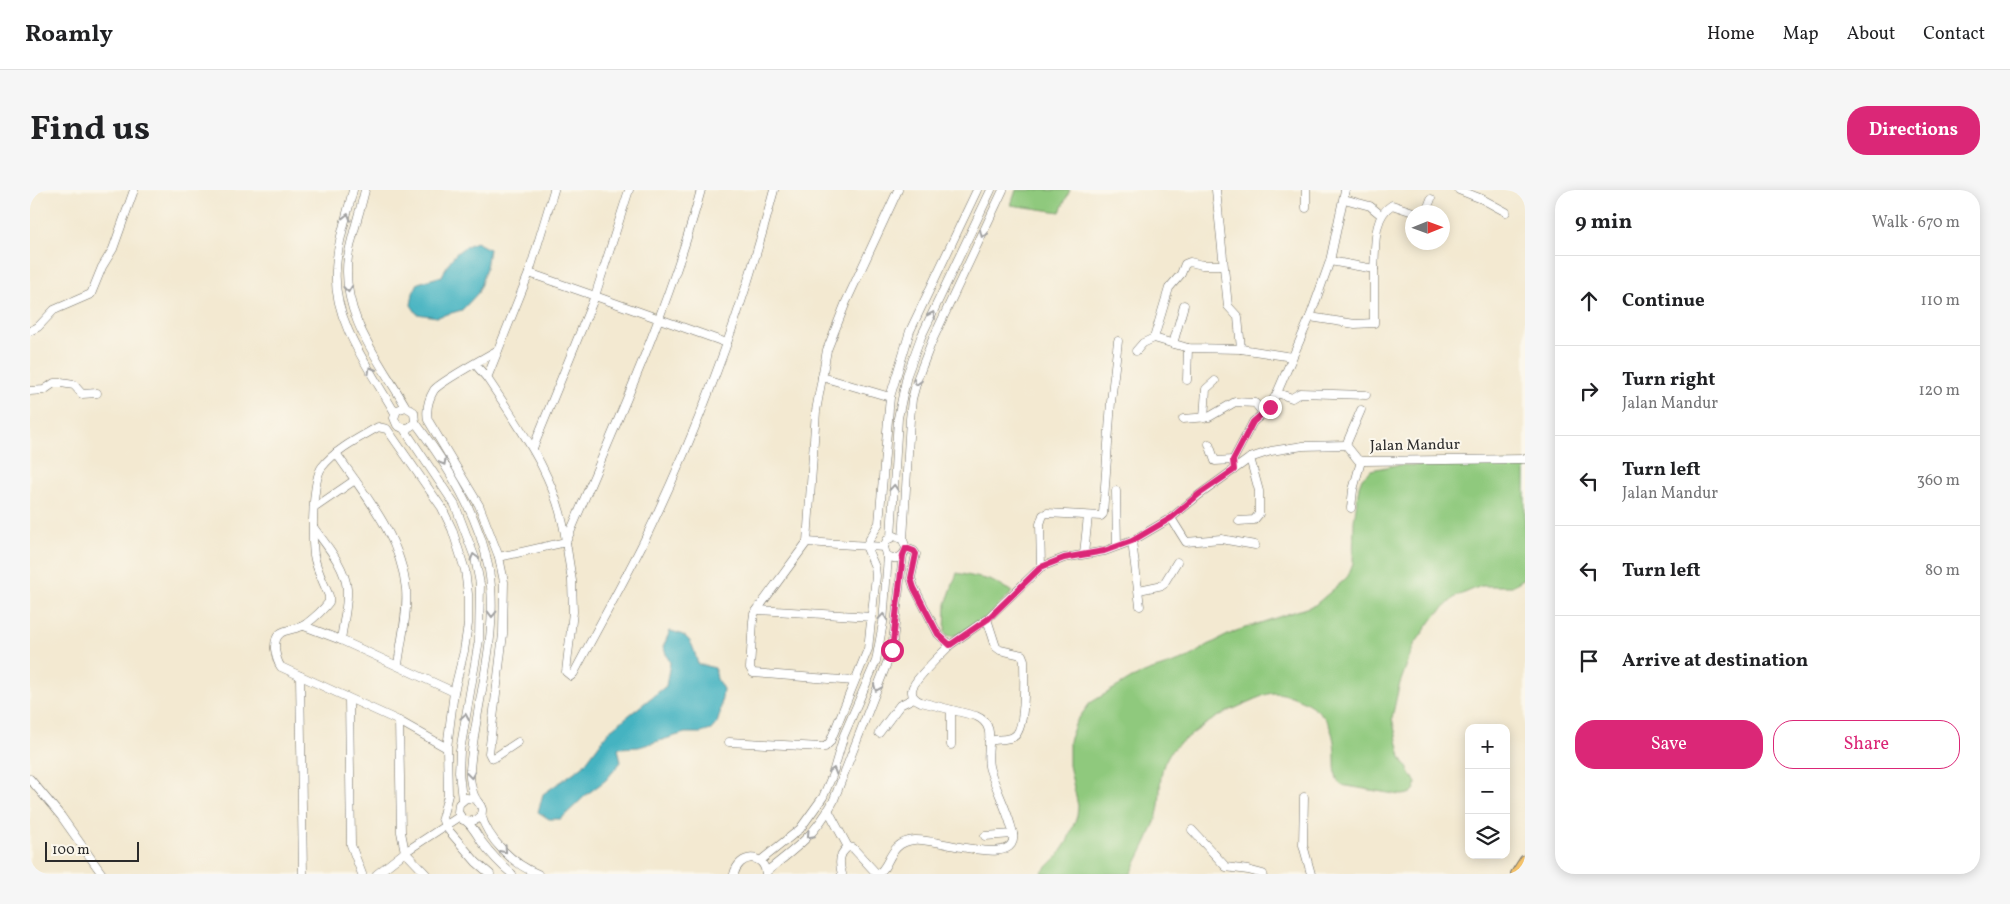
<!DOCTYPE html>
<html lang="en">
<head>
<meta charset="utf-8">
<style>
  :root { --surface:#fff; --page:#f6f6f6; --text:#202124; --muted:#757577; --line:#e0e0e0; --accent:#db2777 }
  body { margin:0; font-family:Vollkorn,serif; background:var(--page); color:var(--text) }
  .controls { position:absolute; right:15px; bottom:15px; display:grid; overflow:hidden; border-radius:10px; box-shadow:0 2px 12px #0003 }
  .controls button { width:45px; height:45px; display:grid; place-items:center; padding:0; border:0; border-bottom:1px solid var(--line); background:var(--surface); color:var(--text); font:25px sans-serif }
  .compass { position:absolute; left:1375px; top:15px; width:45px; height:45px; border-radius:50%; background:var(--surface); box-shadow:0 2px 12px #0003; rotate:89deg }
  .scale { position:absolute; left:15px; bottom:12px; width:94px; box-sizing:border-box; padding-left:5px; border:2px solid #2b2b2b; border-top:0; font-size:14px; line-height:18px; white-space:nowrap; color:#2b2b2b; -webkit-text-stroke:4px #fbf7ec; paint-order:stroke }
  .stop { position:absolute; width:15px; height:15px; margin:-11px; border:4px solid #db2777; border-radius:50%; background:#fff }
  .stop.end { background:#db2777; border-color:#fff; box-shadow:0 1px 5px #0008 }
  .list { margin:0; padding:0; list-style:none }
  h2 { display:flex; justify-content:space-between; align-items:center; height:65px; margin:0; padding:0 20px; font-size:21px }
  h2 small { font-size:16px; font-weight:400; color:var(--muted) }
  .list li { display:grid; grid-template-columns:32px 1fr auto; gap:15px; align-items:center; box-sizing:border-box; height:90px; padding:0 20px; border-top:1px solid var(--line) }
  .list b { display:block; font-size:19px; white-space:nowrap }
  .list p { margin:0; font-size:16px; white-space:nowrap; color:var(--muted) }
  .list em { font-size:16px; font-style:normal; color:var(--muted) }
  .actions { display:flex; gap:10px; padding:15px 20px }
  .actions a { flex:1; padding:11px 0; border:1px solid var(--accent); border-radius:20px; text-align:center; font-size:18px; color:var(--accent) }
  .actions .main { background:var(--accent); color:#fff }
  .icon { flex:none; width:28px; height:28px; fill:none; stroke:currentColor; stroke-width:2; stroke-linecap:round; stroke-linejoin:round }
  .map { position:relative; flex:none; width:1495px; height:684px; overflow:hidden; border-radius:20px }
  header { display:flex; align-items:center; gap:30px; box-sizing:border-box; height:70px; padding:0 25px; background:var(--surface); border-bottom:1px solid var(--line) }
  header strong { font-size:24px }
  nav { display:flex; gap:28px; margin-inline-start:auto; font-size:18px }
  .intro { display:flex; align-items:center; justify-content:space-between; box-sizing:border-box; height:120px; padding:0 30px }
  h1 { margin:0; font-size:35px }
  .button { padding:12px 22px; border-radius:20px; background:var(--accent); color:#fff; font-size:18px; font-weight:700 }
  main { display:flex; gap:30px; padding:0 30px }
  aside { flex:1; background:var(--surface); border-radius:20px; box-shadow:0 2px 12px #0003 }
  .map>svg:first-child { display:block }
</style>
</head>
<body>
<header>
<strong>Roamly</strong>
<nav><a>Home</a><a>Map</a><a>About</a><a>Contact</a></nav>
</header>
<div class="intro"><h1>Find us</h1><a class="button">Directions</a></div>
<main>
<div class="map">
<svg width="1495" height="684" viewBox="0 0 1495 684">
  <rect width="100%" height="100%" fill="#fbf7ec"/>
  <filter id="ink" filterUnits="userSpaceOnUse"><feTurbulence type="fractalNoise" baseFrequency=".02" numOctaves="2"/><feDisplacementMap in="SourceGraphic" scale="10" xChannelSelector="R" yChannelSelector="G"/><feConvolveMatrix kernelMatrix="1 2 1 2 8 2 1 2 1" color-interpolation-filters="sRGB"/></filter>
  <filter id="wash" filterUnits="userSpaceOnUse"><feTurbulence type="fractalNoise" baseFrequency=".0096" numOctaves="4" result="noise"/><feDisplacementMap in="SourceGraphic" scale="20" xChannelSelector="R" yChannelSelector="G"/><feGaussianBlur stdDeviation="1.12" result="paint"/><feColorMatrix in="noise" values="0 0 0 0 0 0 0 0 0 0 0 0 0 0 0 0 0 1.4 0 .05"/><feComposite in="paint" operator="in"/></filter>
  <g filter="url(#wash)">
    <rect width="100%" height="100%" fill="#f3e9d1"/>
    <g fill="#8fc97d" stroke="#5d7a54">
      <path d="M986,0H1040L1030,22L981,15Z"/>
      <path d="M1490,273H1495V388L1482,396H1451L1425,407L1404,427L1384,455L1369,496L1362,528L1371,567L1386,593C1386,603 1378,605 1370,605L1311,595C1297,583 1317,544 1286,519C1276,511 1258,503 1244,503C1236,503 1227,509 1219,512C1192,524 1181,529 1157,548C1150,553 1142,558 1138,566C1127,583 1132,603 1128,621C1123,643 1110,664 1101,684H1010L1027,667L1037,652L1047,626L1048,616L1039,575V551L1046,532L1060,513L1102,488L1119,481L1156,469L1178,455L1206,441L1285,415L1312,392L1318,386L1323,373L1324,331L1329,296L1332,288L1341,280L1366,275L1447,276Z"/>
      <path d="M927,383L960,390L983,402C966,417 943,446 919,446L915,443L916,414Z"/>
    </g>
    <g fill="#45b3c1" stroke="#386f76">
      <path d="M446,52L459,59L456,78L448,103L432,120L407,127L387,124L381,115L383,103L388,93L412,86C421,67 426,60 446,52Z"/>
      <path d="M640,441C662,445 662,454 668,474L685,478L687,489L693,499L690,524L687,533L681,540L671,543H655L609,557L588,558L591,572L576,590L556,605L531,629H519L508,622L513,604L553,576L579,541L636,496L640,473L633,457Z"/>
    </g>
  </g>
  <g filter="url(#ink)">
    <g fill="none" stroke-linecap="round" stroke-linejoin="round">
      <g stroke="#716e65" stroke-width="9">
        <g id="minor">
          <path d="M323,0C317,26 307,53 306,79C302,131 340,179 365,223"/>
          <path d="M335,0C330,22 322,44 318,67C310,124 349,170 376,217L384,222L385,232C380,239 374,240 367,235L364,228L367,220L376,217"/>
          <path d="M524,0L499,83L457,188C490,238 529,290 536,352C585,236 638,122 671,0"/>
          <path d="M599,0L565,106L697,153"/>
          <path d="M1186,0L1198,116L1208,127L1211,159L1262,167"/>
          <path d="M1429,0L1452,9L1476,22"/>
          <path d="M1314,9L1340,16L1351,25"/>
          <path d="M1276,18V0"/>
          <path d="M1396,22L1401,9"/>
          <path d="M1300,71L1344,79C1346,58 1342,27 1362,15L1383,22"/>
          <path d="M499,83L565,106L503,258"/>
          <path d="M1280,127L1325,134L1344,133V79"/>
          <path d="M0,141L8,137L24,120L61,104L72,77L83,59L104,0"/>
          <path d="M1124,148L1139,98L1151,84L1155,74L1160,72L1172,75H1193"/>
          <path d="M1143,154L1154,115"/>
          <path d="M468,160C456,167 410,192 404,200C398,210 396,220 398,230L449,315L469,367L536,352L542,391L543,422L536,482L541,486L544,483C568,437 594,392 617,345C670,235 713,119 744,0"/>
          <path d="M1106,161L1113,153L1124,148L1158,158L1211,159"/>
          <path d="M445,174L457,188"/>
          <path d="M792,187L860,207L880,141L947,0"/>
          <path d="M1157,190L1158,158"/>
          <path d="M0,201L14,200L24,193H31L44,195L52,204L67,203"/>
          <path d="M1247,203L1262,208L1270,203L1336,205"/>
          <path d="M1174,228L1176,199L1185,191"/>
          <path d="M1153,229L1179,227L1205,212L1225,213L1233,223"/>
          <path d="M385,232C417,275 450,326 459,380C470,447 445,513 440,580C439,587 442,603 446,609C448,613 451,614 452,619C453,630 442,633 433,630L428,622L429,614L436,608L446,609"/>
          <path d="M374,239L425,315L445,368L450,394L449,450L430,561L429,582L432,610"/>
          <path d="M1179,254L1185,271L1203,270"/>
          <path d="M1316,255L1331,220"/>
          <path d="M306,263C334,304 371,346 376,399C378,424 371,450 368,475"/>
          <path d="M1204,280L1203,270L1223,232L1237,220L1247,203L1280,127L1300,71L1315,0"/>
          <path d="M1086,301L1087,356"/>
          <path d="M284,318L325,290"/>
          <path d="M1321,318L1323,300L1331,271"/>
          <path d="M1141,328L1156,352L1191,349L1225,355"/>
          <path d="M1209,331L1224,330L1229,324V301L1220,268"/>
          <path d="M284,338C296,355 315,376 317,399C318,415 313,434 311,450"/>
          <path d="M861,347L868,228L877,185L891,147L961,0"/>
          <path d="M873,350L865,346L857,350L854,357L856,365C865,371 874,368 876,358L873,350L880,229L882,209L888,187L902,151L973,0"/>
          <path d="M1102,351L1110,416"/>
          <path d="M777,352L854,357"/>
          <path d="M876,358L884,361L886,364L881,388L884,397L908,444L920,455L957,429L1011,377L1034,368L1075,361L1102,351L1141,328L1169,305L1220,268L1241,261L1273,256L1316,255L1328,270L1334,271L1495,269"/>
          <path d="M1054,364L1058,326"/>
          <path d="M469,367L474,392L473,444L459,563L461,567L464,568L488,552"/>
          <path d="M1011,377L1010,334L1013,325L1017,323L1071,326L1073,324L1081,212L1088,151"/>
          <path d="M1109,400L1133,395L1147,372"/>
          <path d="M729,420L842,427"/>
          <path d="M957,429L966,457L970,460L992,465L994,470C994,484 997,541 983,547C977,550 967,549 959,551"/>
          <path d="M274,436L311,450L424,502"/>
          <path d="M270,486L273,684"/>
          <path d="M824,491L723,483L720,478L723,431L724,424L777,352L786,221L797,160L816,112L868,0"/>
          <path d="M319,509L321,655L332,684"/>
          <path d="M369,531L371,642L375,662L396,684"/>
          <path d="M849,543L870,515L884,508"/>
          <path d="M699,552L791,557H795L800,552L838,459L846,386L845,377L836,356L849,333L860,207"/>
          <path d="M921,555V520"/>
          <path d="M417,558L369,531L251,477C247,472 246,466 245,459C244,435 263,443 276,434C284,428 293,420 299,412V406C294,393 286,379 284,365C282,348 282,290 292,277C306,259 329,248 348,237L357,239L412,318L422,339L435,380L438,404V434L434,461L424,502L417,558L418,605L412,628L415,636L446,672L460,684"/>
          <path d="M0,589L31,626L72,684"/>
          <path d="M1274,607L1273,655L1281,684"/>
          <path d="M798,620L818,657"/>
          <path d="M451,624C457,649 484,675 508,684"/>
          <path d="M436,631C443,637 446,643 451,651C460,663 470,674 482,684"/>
          <path d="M1162,640L1196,677L1218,680L1233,684"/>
          <path d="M955,646L983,644"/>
          <path d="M730,671L770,639L793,607L802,586L814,545L846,471L853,433L858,366"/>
          <path d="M736,682C765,659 785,645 803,612L862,460L873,365"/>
          <path d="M347,684L375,662L430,626"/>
          <path d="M704,684C709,664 734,662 736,684"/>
          <path d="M812,684C809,674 808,664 818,657L823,658L847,684C860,679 858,652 884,650C908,647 999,684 981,636C976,617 966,599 960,580C953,561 970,536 946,526L891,512C886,510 881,507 882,500C883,490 912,464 920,455"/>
        </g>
      </g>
      <g stroke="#716e65" stroke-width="12">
        <path id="major" d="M1486,684L1495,670"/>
      </g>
      <use href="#minor" stroke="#fff" stroke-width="8"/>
      <use href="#major" stroke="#f4c26a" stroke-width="10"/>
    </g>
    <defs><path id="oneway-chevron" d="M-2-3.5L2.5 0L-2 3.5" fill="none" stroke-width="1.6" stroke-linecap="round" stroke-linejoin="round" transform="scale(1.25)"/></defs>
    <g stroke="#a0a0a0">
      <use href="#oneway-chevron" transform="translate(317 27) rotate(-76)"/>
      <use href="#oneway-chevron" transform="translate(953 44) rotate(115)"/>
      <use href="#oneway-chevron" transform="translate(318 99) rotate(84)"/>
      <use href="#oneway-chevron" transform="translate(902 125) rotate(-65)"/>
      <use href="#oneway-chevron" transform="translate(341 180) rotate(-120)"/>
      <use href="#oneway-chevron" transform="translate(887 192) rotate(106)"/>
      <use href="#oneway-chevron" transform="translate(413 272) rotate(61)"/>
      <use href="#oneway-chevron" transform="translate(864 298) rotate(-86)"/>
      <use href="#oneway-chevron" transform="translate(444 367) rotate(-105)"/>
      <use href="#oneway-chevron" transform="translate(462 424) rotate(91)"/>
      <use href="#oneway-chevron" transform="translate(853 427) rotate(-85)"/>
      <use href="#oneway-chevron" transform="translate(847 498) rotate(113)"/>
      <use href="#oneway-chevron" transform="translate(435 527) rotate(-80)"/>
      <use href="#oneway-chevron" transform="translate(803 581) rotate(-73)"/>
      <use href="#oneway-chevron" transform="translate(441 585) rotate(84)"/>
      <use href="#oneway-chevron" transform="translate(780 645) rotate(133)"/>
      <use href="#oneway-chevron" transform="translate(474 660) rotate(48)"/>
    </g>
  </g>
  <g fill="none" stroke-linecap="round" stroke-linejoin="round" filter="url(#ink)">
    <path stroke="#db2777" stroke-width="6" d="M862,460L873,365L876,358L884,361L886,364L881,388L884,398L908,444L920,455L958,429L1011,377L1034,368L1074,361L1102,351L1141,328L1169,304L1204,280L1203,270L1223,232L1240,217"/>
  </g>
  <g text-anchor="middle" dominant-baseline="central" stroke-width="4" stroke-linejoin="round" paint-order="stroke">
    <g font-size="15" fill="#2b2b2b" stroke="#fbf7ec">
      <text transform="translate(1385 256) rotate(-1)">Jalan Mandur</text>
    </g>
  </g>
</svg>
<div class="controls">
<button>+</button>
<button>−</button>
<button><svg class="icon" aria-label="layers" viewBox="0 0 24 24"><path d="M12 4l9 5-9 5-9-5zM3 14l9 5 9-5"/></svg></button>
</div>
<svg class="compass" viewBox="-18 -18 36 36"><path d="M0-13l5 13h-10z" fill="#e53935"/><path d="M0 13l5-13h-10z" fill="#757577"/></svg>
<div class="scale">100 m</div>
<div class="stop" style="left:862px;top:460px"></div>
<div class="stop end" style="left:1240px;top:217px"></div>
</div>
<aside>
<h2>9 min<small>Walk · 670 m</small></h2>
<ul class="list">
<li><svg class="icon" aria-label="ahead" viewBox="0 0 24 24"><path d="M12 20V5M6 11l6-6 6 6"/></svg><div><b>Continue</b></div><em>110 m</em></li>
<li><svg class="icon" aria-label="right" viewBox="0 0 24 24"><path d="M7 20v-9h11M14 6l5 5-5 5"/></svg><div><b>Turn right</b><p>Jalan Mandur</p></div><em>120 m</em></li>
<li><svg class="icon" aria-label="left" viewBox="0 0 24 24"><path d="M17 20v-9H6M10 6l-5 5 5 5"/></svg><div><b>Turn left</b><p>Jalan Mandur</p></div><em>360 m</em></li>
<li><svg class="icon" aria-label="left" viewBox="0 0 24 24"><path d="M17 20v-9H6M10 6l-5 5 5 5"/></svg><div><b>Turn left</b></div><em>80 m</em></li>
<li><svg class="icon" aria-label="arrive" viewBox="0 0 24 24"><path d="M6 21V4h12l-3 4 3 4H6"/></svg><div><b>Arrive at destination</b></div></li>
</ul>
<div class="actions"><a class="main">Save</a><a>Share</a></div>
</aside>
</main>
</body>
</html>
